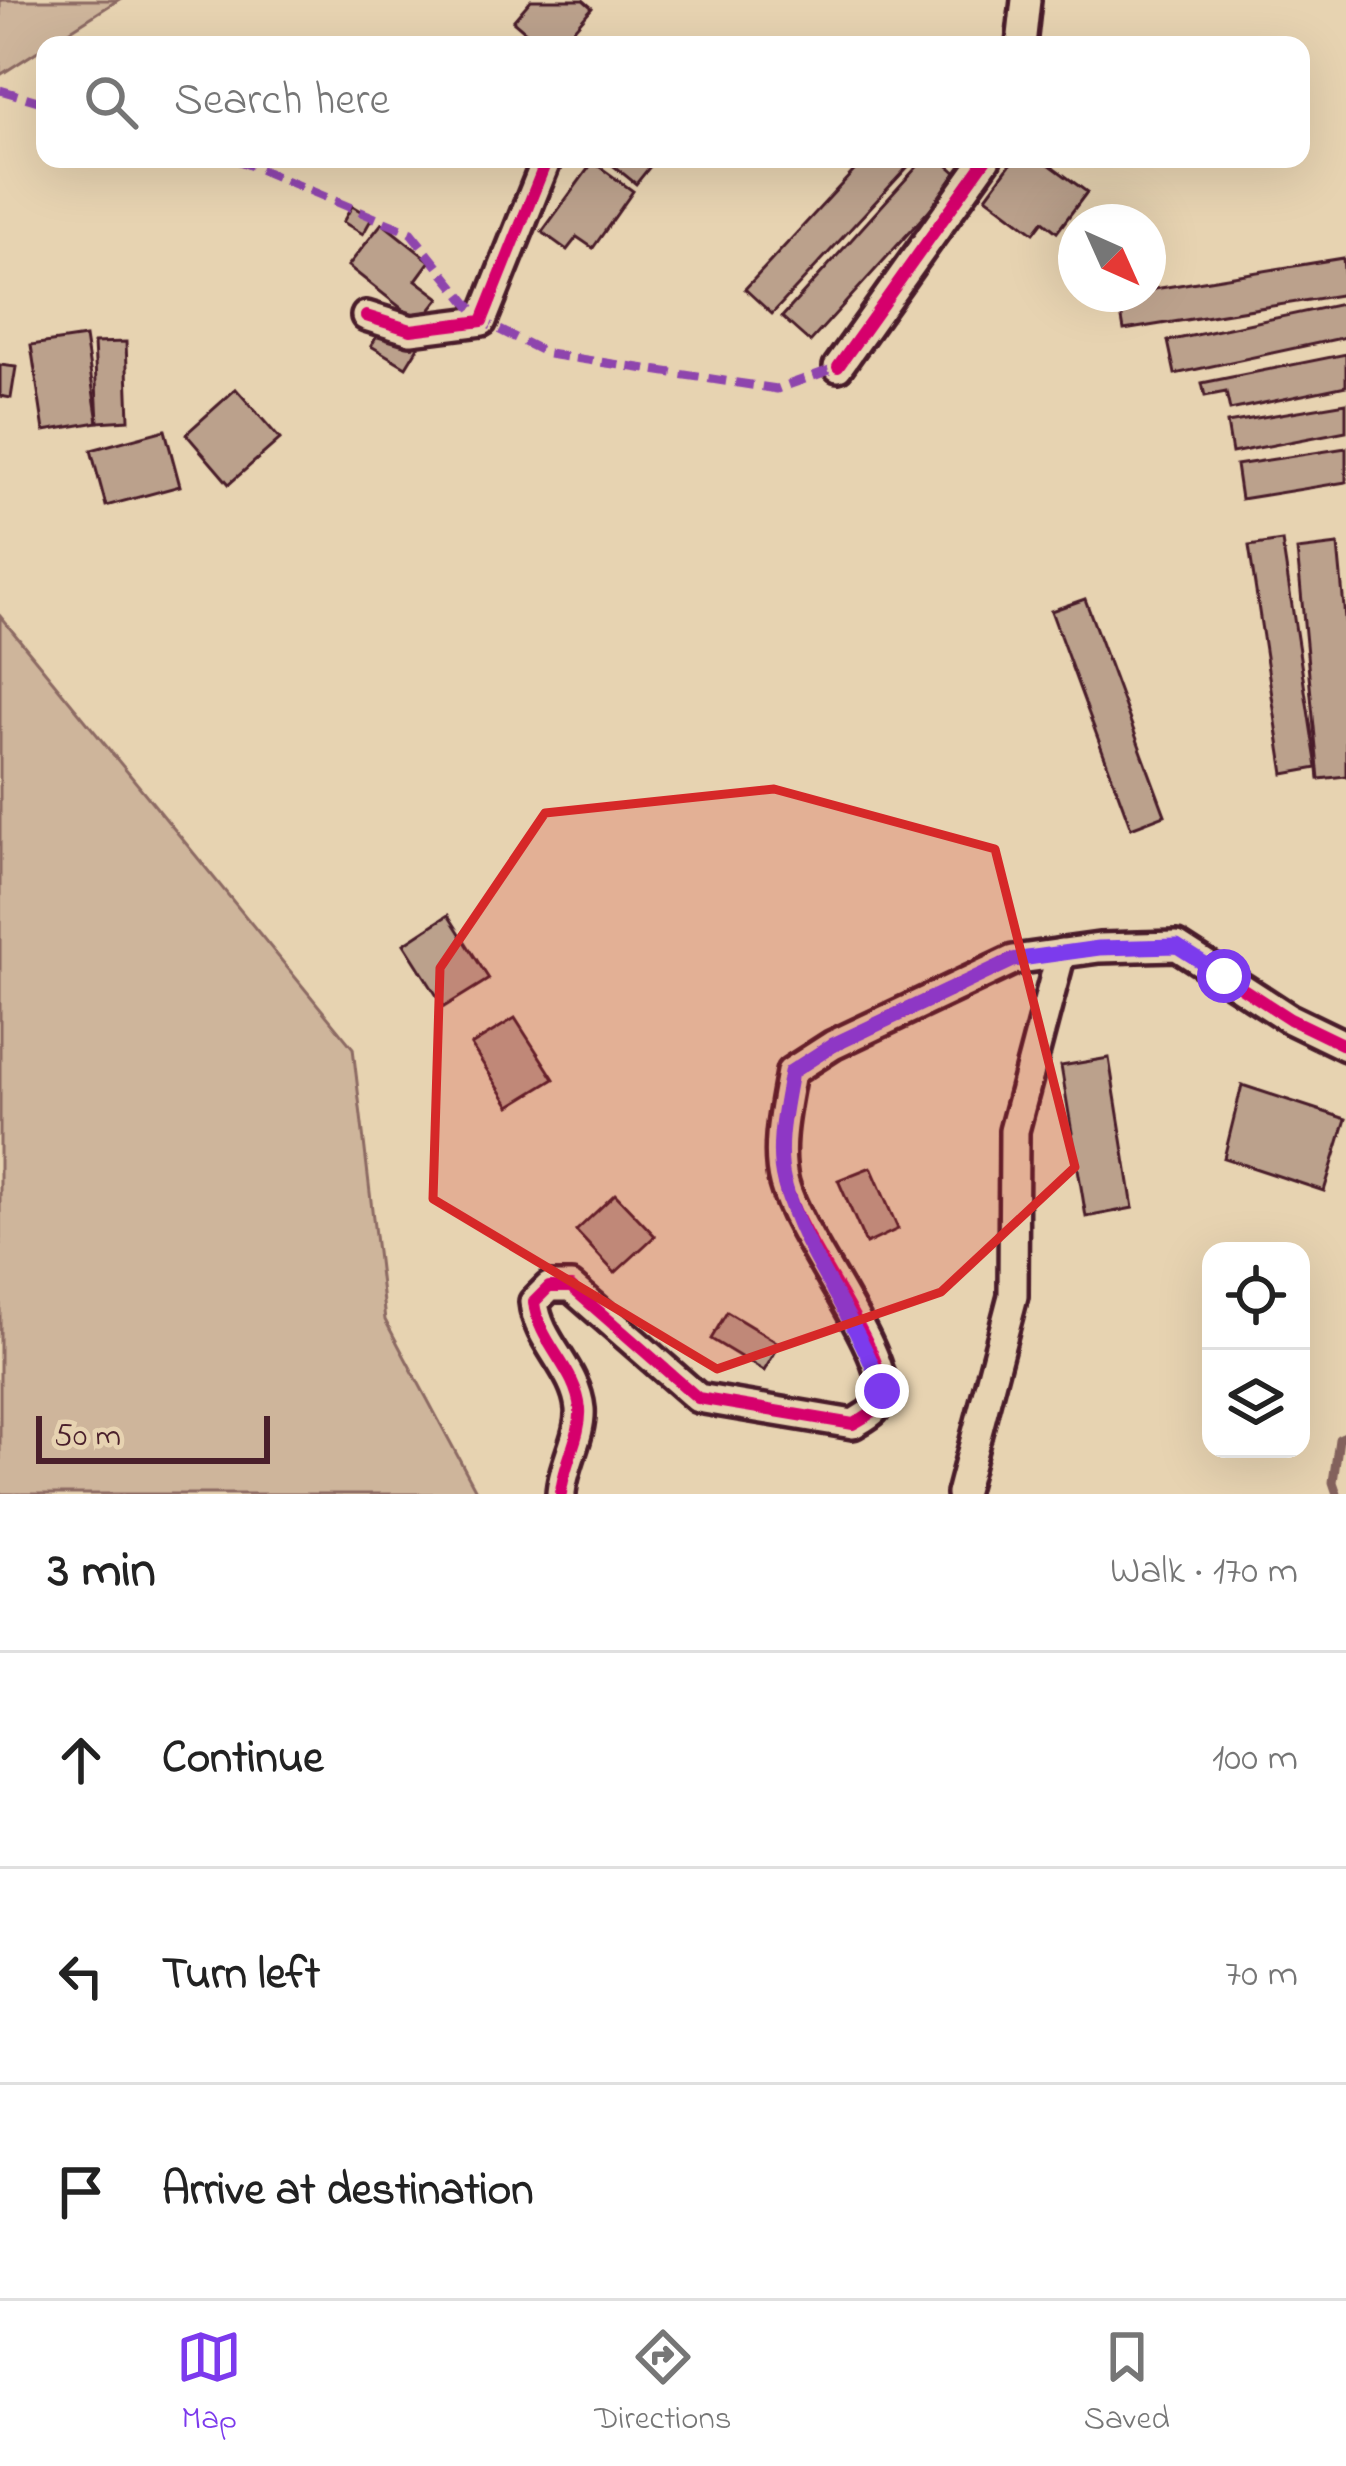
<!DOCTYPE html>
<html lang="en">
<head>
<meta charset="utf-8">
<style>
  :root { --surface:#fff; --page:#f2f2f2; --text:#222; --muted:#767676; --line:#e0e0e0; --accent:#7c3aed }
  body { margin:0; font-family:"Indie Flower",sans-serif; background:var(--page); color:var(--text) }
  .controls { position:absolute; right:36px; bottom:36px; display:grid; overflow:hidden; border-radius:24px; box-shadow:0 12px 48px #0002 }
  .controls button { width:108px; height:108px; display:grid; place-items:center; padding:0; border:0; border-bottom:3px solid var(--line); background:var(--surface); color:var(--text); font:60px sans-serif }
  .compass { position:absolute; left:1058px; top:204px; width:108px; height:108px; border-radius:50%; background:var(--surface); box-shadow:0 12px 48px #0002; rotate:135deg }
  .scale { position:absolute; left:36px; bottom:30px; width:234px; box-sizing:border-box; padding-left:12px; border:6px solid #4a1f2b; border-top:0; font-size:33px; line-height:42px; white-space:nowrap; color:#4a1f2b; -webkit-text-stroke:9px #e7d3b1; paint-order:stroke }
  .stop { position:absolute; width:36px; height:36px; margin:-27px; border:9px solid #7c3aed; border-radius:50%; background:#fff }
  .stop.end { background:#7c3aed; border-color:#fff; box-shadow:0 3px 12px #0008 }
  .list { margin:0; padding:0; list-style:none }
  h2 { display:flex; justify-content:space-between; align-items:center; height:156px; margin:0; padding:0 48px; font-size:51px }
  h2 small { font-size:39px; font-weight:400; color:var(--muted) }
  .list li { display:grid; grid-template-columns:78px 1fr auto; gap:36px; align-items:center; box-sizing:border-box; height:216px; padding:0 48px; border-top:3px solid var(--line) }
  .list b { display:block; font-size:45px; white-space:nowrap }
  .list em { font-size:39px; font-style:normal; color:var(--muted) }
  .icon { flex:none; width:66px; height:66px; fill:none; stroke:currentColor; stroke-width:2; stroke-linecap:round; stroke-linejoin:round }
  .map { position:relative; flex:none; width:1346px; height:1494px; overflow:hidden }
  .search { position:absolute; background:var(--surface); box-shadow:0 12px 48px #0002; left:36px; right:36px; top:36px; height:132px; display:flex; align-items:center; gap:30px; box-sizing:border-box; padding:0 42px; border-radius:24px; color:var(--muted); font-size:45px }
  .sheet { height:804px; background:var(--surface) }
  nav { display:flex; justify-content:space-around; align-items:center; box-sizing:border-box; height:168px; border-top:3px solid var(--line); background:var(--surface); font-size:33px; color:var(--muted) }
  nav a { display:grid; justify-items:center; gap:6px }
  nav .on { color:var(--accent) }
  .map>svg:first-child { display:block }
</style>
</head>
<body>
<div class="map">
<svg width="1346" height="1494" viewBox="0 0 1346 1494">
  <rect width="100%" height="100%" fill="#e7d3b1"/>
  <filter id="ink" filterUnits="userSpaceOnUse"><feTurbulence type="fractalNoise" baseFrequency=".00833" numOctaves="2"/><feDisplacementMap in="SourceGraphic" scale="24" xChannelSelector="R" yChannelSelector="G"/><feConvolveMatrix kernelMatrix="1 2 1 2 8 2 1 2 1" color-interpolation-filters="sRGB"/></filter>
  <g filter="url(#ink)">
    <g fill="#ceb59b" stroke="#8c6a63" stroke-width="3">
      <path d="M0,0H118L0,75Z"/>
      <path d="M0,616L353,1048L385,1320L478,1494H0Z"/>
    </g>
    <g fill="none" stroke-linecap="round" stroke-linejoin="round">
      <path stroke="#84625d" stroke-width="9" d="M1337,1494L1333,1482L1339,1439L1346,1436"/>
    </g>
    <g fill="#bba18c" stroke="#4a1f2b" stroke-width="3">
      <path d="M531,0H583L592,8L560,45H541L513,21Z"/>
      <path d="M605,159H656L636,184Z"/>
      <path d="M865,159H915L772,314L745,289Z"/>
      <path d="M924,159H941L960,176L810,342L782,317Z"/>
      <path d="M1014,159H1042L1087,192L1057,232L1043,221L1034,233L986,197Z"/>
      <path d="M593,162L633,191L593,248L577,237L567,250L542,232Z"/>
      <path d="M352,206L372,218L363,234L343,222Z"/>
      <path d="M382,223L430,261L416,280L440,298L420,323L348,266Z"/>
      <path d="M1343,258L1346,294L1124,330L1118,295Z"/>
      <path d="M1346,303V337L1175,374L1168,341Z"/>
      <path d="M385,323L420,344L406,367L371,346Z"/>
      <path d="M85,337L98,422L44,431L31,345Z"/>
      <path d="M126,342L129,420L98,422L94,343Z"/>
      <path d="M1346,354V386L1230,410L1226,392L1205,396L1202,383Z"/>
      <path d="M0,365L16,367L11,398L0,396Z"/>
      <path d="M236,389L280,439L229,484L186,434Z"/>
      <path d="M1346,403V431L1232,453L1227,423Z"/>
      <path d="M165,430L180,486L106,506L91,450Z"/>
      <path d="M1346,448V482L1241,499L1236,465Z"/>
      <path d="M1282,541L1317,768L1284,774L1249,546Z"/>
      <path d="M1338,545L1346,629V776L1319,779L1297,550Z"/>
      <path d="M1085,599L1165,815L1131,828L1051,611Z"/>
      <path d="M448,915L489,979L444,1007L404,944Z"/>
      <path d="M515,1018L554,1079L510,1106L471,1045Z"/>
      <path d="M1109,1058L1133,1208L1086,1217L1061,1066Z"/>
      <path d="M1242,1085L1346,1119L1324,1191L1224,1158Z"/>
      <path d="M871,1167L898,1229L866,1244L838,1180Z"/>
      <path d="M615,1194L655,1236L615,1273L576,1231Z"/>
      <path d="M727,1312L780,1344L764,1371L711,1339Z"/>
    </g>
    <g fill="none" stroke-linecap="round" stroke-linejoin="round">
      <g stroke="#4a1f2b" stroke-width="36">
        <g id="street">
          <path d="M1021,45L1026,0"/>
          <path d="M366,316L411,330L482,321L547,159"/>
          <path d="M838,367L986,159"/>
          <path d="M561,1494C562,1467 582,1435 580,1409C576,1368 538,1343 534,1302L549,1287H571L698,1398L853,1424C866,1416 881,1410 882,1392C884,1345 799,1239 784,1183C775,1148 785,1107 791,1072L833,1045L1013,960L1099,948L1177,946L1290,1019L1346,1046"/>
          <path d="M961,1494L1013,1296L1014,1131L1061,953"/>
        </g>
      </g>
      <use href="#street" stroke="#e7d3b1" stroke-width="27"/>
      <g stroke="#8e44ad" stroke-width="9" stroke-dasharray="18 9" stroke-linecap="butt">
        <path d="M0,90L45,103"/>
        <path d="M235,159L411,233L482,321L548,354L777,389L838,367"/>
      </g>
      <g stroke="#e7d3b1" stroke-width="20">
        <g id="cycleway">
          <path d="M366,316L411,330L482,321L547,159"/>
          <path d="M838,367L986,159"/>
          <path d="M561,1494C562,1467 582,1435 580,1409C576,1368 538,1343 534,1302L549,1287H571L698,1398L853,1424C866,1416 881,1410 882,1392C884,1345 799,1239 784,1183C775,1148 785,1107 791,1072L833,1045L1013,960L1099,948L1177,946L1290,1019L1346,1046"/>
        </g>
      </g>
      <use href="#cycleway" stroke="#d6006c" stroke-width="12"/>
    </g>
  </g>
  <g fill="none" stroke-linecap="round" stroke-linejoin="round" filter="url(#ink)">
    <path stroke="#7c3aed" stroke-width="15" d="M882,1391C858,1318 803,1256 784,1182C775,1147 785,1107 791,1072L833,1045L1013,960L1099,948L1177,946L1224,976"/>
  </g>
  <path fill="#d62828" fill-opacity="0.2" stroke="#d62828" stroke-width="9" stroke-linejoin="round" d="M774,789L995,849L1075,1167L941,1292L717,1369L433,1199L440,968L545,813Z"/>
</svg>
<div class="controls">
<button><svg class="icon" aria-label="locate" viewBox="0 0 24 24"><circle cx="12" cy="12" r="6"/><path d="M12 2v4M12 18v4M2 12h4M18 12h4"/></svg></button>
<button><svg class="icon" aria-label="layers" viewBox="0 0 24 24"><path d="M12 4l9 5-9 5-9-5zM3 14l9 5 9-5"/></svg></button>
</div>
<svg class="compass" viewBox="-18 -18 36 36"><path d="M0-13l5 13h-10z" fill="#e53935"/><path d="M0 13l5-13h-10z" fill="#767676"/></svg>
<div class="scale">50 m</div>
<div class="stop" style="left:1224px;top:976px"></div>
<div class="stop end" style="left:882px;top:1391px"></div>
<div class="search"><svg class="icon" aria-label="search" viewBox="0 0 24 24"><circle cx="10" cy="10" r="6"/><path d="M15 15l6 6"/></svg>Search here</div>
</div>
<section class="sheet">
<h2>3 min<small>Walk · 170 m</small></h2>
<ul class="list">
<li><svg class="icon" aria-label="ahead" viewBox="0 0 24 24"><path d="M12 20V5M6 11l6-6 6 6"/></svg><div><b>Continue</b></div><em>100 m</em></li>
<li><svg class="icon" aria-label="left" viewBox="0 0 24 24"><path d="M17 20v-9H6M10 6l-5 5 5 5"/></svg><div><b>Turn left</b></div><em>70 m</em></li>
<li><svg class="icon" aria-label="arrive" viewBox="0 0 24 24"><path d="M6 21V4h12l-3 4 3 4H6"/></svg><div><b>Arrive at destination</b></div></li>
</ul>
</section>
<nav>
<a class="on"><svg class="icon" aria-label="map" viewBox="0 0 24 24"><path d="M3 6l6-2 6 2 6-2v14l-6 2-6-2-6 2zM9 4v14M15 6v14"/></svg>Map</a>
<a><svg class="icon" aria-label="directions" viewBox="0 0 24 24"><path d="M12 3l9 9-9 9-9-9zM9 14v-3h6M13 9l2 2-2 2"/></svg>Directions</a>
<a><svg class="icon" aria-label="saved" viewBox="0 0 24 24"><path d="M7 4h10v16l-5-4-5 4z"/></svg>Saved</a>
</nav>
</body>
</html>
